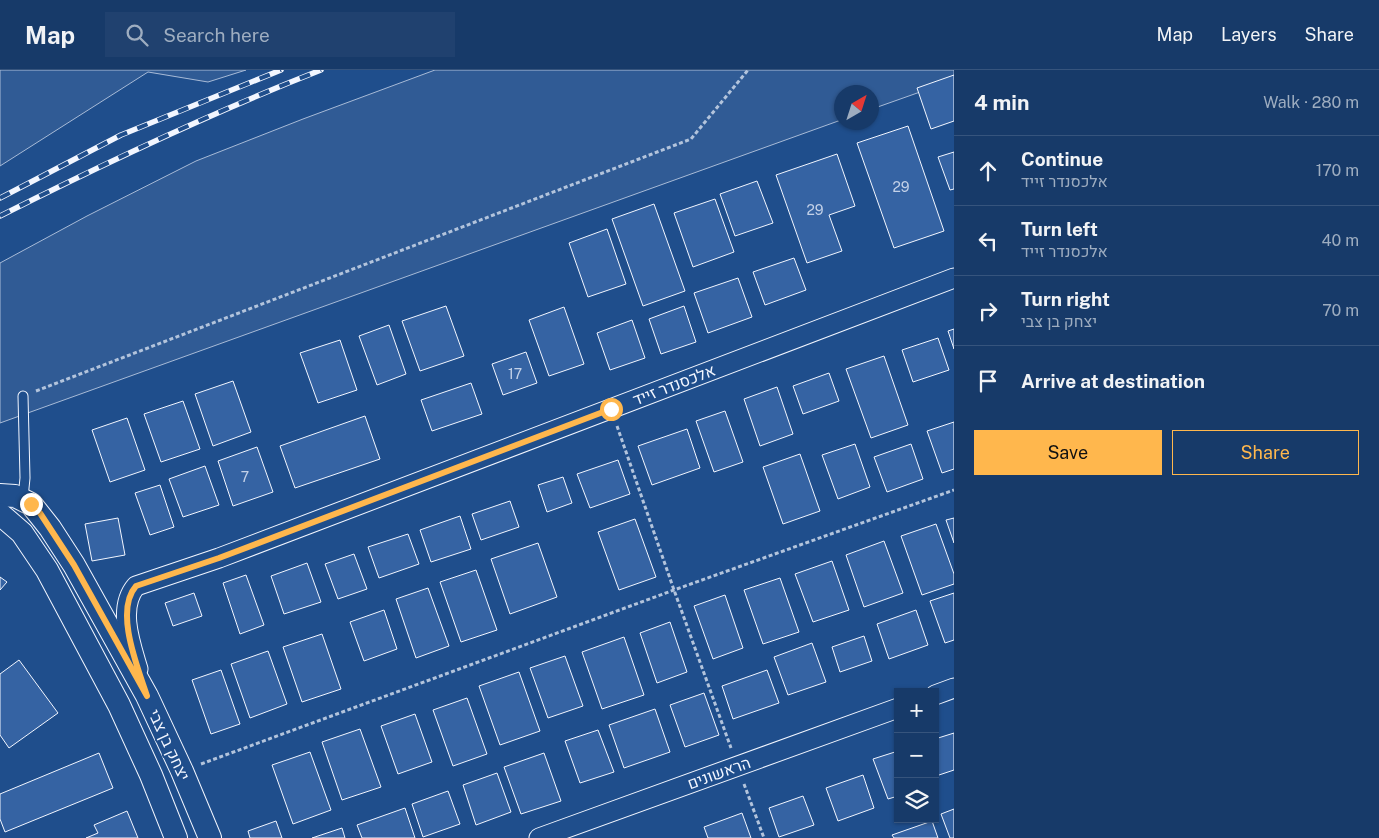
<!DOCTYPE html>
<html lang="en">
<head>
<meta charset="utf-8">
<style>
  :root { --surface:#173a69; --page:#20416f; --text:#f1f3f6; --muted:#9eadc0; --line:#36547d; --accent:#ffb74d }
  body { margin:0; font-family:"Public Sans",Heebo,sans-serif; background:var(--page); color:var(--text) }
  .controls { position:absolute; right:15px; bottom:15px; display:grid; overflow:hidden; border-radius:0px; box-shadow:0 1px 4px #0004 }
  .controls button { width:45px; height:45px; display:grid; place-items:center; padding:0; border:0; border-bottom:1px solid var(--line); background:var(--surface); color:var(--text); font:25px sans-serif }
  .compass { position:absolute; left:834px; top:15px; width:45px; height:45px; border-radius:50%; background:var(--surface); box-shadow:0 1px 4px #0004; rotate:39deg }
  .stop { position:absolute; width:15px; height:15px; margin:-11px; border:4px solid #ffb74d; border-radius:50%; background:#fff }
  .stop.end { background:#ffb74d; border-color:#fff; box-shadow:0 1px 5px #0008 }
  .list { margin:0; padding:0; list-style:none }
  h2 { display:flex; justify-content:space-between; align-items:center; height:65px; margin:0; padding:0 20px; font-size:21px }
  h2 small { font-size:16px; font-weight:400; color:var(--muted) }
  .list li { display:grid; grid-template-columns:32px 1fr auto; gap:15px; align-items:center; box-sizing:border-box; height:70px; padding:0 20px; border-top:1px solid var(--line) }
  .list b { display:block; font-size:19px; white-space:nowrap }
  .list p { margin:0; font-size:16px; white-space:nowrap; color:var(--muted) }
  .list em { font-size:16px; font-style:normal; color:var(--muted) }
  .actions { display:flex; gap:10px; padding:15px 20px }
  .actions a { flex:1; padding:11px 0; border:1px solid var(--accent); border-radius:0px; text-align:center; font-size:18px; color:var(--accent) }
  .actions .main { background:var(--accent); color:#111 }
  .icon { flex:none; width:28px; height:28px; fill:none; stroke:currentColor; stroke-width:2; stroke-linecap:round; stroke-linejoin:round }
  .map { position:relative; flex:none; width:954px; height:768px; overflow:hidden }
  header { display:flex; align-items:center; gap:30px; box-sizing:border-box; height:70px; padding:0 25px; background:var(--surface); border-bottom:1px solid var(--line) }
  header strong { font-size:24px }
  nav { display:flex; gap:28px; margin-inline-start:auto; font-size:18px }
  .search { width:350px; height:45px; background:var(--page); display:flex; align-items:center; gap:12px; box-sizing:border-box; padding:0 18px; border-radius:0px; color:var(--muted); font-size:19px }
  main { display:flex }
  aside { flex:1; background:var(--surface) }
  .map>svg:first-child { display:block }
</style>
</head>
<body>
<header>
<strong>Map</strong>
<div class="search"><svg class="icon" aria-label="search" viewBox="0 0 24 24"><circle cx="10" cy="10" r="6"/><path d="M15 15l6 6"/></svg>Search here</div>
<nav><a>Map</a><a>Layers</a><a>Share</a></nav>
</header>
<main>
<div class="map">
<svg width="954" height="768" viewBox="0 0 954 768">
  <rect width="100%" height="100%" fill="#1f4e8c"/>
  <g fill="#305b95" stroke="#a8bbd7">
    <path d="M0,0H246L208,12L148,2L0,96Z"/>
    <path d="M435,0H954V10L872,39V22H842L841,50L0,353V193L87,146L196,91L303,49Z"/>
  </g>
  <g fill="#3563a3" stroke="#f2f6ff">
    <path d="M954,5V51L931,59L917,18Z"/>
    <path d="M908,56L944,161L894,178L857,73Z"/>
    <path d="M954,82V119L950,120L938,87Z"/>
    <path d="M837,84L855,136L829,145L842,181L807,193L776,105Z"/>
    <path d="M757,111L773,153L735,166L720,124Z"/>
    <path d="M715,129L734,182L693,197L674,143Z"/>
    <path d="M654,134L685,221L643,236L612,149Z"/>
    <path d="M607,159L626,214L588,227L569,173Z"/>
    <path d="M794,188L806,220L765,235L753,202Z"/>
    <path d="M738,208L752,247L708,263L694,223Z"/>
    <path d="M446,236L464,286L420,301L402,251Z"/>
    <path d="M684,236L696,272L661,284L649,249Z"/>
    <path d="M564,237L584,294L549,306L529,250Z"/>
    <path d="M632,250L645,288L610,300L597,263Z"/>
    <path d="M389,255L406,304L377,315L359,266Z"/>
    <path d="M954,259V279L948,261Z"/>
    <path d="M938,268L949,300L913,312L902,280Z"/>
    <path d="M340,270L357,320L318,333L300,283Z"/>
    <path d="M526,282L537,313L503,325L492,294Z"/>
    <path d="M884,286L908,355L871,368L846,299Z"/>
    <path d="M829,303L839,331L803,344L793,316Z"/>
    <path d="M233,311L251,362L213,376L195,324Z"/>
    <path d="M471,313L482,344L432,361L421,330Z"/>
    <path d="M777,317L793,364L760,376L744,329Z"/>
    <path d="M183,331L200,379L161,392L144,344Z"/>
    <path d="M725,341L743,392L714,402L696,351Z"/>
    <path d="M365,346L380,389L295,418L280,376Z"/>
    <path d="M127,348L145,400L110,412L92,360Z"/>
    <path d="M954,352V399L942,403L927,361Z"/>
    <path d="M687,359L700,398L652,415L638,376Z"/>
    <path d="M855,374L870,417L838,429L822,385Z"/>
    <path d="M911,374L923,409L887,422L874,387Z"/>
    <path d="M257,377L273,422L233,436L218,391Z"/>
    <path d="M800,384L820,441L783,454L763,397Z"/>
    <path d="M618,390L630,424L590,438L577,404Z"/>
    <path d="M205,396L219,435L183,447L169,409Z"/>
    <path d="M563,407L572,433L547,442L538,415Z"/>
    <path d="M160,415L174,457L150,465L135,423Z"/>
    <path d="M510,431L519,457L481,470L472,444Z"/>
    <path d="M460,446L471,479L431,492L420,460Z"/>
    <path d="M118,448L125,485L92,491L85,454Z"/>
    <path d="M954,448V473L946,450Z"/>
    <path d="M635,449L656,507L619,520L598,462Z"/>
    <path d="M936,454L954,504V514L922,525L901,466Z"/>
    <path d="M408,464L419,494L379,508L368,477Z"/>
    <path d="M884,471L903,523L864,537L846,485Z"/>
    <path d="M538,473L557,527L510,544L491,489Z"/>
    <path d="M354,484L367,519L338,529L325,494Z"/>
    <path d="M832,491L849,540L813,552L795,504Z"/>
    <path d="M307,493L321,532L284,544L271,506Z"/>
    <path d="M476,500L497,560L461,572L440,512Z"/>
    <path d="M246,505L264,555L240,564L223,513Z"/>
    <path d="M0,507L7,512L0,520Z"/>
    <path d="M780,508L799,562L763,574L744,520Z"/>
    <path d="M428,518L449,576L416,588L396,529Z"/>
    <path d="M194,523L202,546L173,556L165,533Z"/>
    <path d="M954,523V570L945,573L930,531Z"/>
    <path d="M725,525L743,578L713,589L694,536Z"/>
    <path d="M384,540L397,579L364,591L350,552Z"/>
    <path d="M916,540L928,575L889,589L877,554Z"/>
    <path d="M670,552L687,602L657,613L640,563Z"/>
    <path d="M322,564L341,619L302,632L283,577Z"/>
    <path d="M864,566L872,591L840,602L832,577Z"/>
    <path d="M624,567L644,625L602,639L582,582Z"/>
    <path d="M812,573L826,612L788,625L774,587Z"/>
    <path d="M268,581L287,634L250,648L231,594Z"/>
    <path d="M565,586L583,636L548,648L530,598Z"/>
    <path d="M19,590L58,643L9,678L0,665V604Z"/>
    <path d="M221,600L240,654L211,664L192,610Z"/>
    <path d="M767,600L779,633L733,649L722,616Z"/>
    <path d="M519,602L540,661L500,675L479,616Z"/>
    <path d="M704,623L719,665L685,677L670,635Z"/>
    <path d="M467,628L487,684L453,696L433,640Z"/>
    <path d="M655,639L670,682L624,698L609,655Z"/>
    <path d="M415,644L432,692L398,704L381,656Z"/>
    <path d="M360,659L381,717L342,730L322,672Z"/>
    <path d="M598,660L614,702L580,713L565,671Z"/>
    <path d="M954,663V700L936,706L935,669Z"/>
    <path d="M898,681V726L888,729L873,689Z"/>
    <path d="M310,682L331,740L293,754L272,695Z"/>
    <path d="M99,683L113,718L5,762L0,749V724Z"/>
    <path d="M544,683L561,731L521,744L504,697Z"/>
    <path d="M497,703L511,742L476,755L463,715Z"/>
    <path d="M863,705L874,738L838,751L826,718Z"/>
    <path d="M448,721L460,754L423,767L412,734Z"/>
    <path d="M803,726L814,755L779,767L769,738Z"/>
    <path d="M405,738L415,768H362L357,755Z"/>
    <path d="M954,739V768H950L941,744Z"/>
    <path d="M127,741L138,768H86L98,763L94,755Z"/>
    <path d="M742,743L751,768H708L704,757Z"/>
    <path d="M276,751L282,768H250L248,761Z"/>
    <path d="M932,751L938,768H894L892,765Z"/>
    <path d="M342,758L345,768H312Z"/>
  </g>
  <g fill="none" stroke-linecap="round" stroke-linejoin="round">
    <g stroke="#f2f6ff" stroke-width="11">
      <path id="service" d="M23,428L25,408L23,326"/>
    </g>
    <g stroke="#f2f6ff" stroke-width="21">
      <g id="minor">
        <path d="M138,599C131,575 117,538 136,516L219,488L954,208"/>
        <path d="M935,625L954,618"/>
        <path d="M539,768L898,638"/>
      </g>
    </g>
    <g stroke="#f2f6ff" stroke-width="24">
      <g id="tertiary">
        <path d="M0,425L15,426L31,434L50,458L74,495L147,626L182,701L210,768"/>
        <path d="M0,444L22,463L47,500L119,635L151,705L176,768"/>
      </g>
    </g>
    <g stroke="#b3c4dc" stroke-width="3" stroke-dasharray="4 2.5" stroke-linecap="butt">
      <path d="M36,321L691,69L748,0"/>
      <path d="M617,356L674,520L731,678"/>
      <path d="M201,694L674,520L954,420"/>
      <path d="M744,714L764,768"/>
    </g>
    <use href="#service" stroke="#1f4e8c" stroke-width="9"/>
    <use href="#minor" stroke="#1f4e8c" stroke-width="19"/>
    <use href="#tertiary" stroke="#1f4e8c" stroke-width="22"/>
    <g stroke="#f2f6ff" stroke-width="5.5">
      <g id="rail">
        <path d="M0,128L121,65L281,0"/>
        <path d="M0,146C105,93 211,43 321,0"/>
      </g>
    </g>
    <use href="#rail" stroke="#1f4e8c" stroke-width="4" stroke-dasharray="11" stroke-linecap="butt"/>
  </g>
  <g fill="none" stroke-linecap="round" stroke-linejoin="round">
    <path stroke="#ffb74d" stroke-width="6" d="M31,434L40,443L74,495L147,626C138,598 114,541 136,516L219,488L611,339"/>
  </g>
  <g text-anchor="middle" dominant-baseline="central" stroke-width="4" stroke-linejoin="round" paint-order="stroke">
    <g font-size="14" fill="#c3d1e8">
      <text x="901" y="117">29</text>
      <text x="815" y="140">29</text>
      <text x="515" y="304">17</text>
      <text x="245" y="407">7</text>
    </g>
    <g font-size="16" fill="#f2f6ff" stroke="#1f4e8c">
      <text transform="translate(674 315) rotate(-21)">אלכסנדר זייד</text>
      <text transform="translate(169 675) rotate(65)">יצחק בן צבי</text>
      <text transform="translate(719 703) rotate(-20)">הראשונים</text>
    </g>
  </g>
</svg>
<div class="controls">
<button>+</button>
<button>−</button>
<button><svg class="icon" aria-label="layers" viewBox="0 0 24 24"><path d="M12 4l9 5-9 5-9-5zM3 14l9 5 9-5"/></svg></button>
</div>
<svg class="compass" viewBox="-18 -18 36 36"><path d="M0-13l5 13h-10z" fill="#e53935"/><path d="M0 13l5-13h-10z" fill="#9eadc0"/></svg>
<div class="stop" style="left:611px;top:339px"></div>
<div class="stop end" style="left:31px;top:434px"></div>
</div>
<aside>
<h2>4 min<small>Walk · 280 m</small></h2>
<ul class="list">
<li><svg class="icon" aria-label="ahead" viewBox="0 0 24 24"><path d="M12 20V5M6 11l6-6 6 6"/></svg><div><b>Continue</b><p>אלכסנדר זייד</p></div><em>170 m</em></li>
<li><svg class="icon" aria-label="left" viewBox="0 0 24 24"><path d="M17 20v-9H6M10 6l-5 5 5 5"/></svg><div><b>Turn left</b><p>אלכסנדר זייד</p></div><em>40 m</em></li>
<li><svg class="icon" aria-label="right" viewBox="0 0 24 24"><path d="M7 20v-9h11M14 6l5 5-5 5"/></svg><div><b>Turn right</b><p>יצחק בן צבי</p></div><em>70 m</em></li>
<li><svg class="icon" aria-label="arrive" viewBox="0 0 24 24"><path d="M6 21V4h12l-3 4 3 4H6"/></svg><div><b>Arrive at destination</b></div></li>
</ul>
<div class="actions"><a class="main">Save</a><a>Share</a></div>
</aside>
</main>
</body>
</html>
